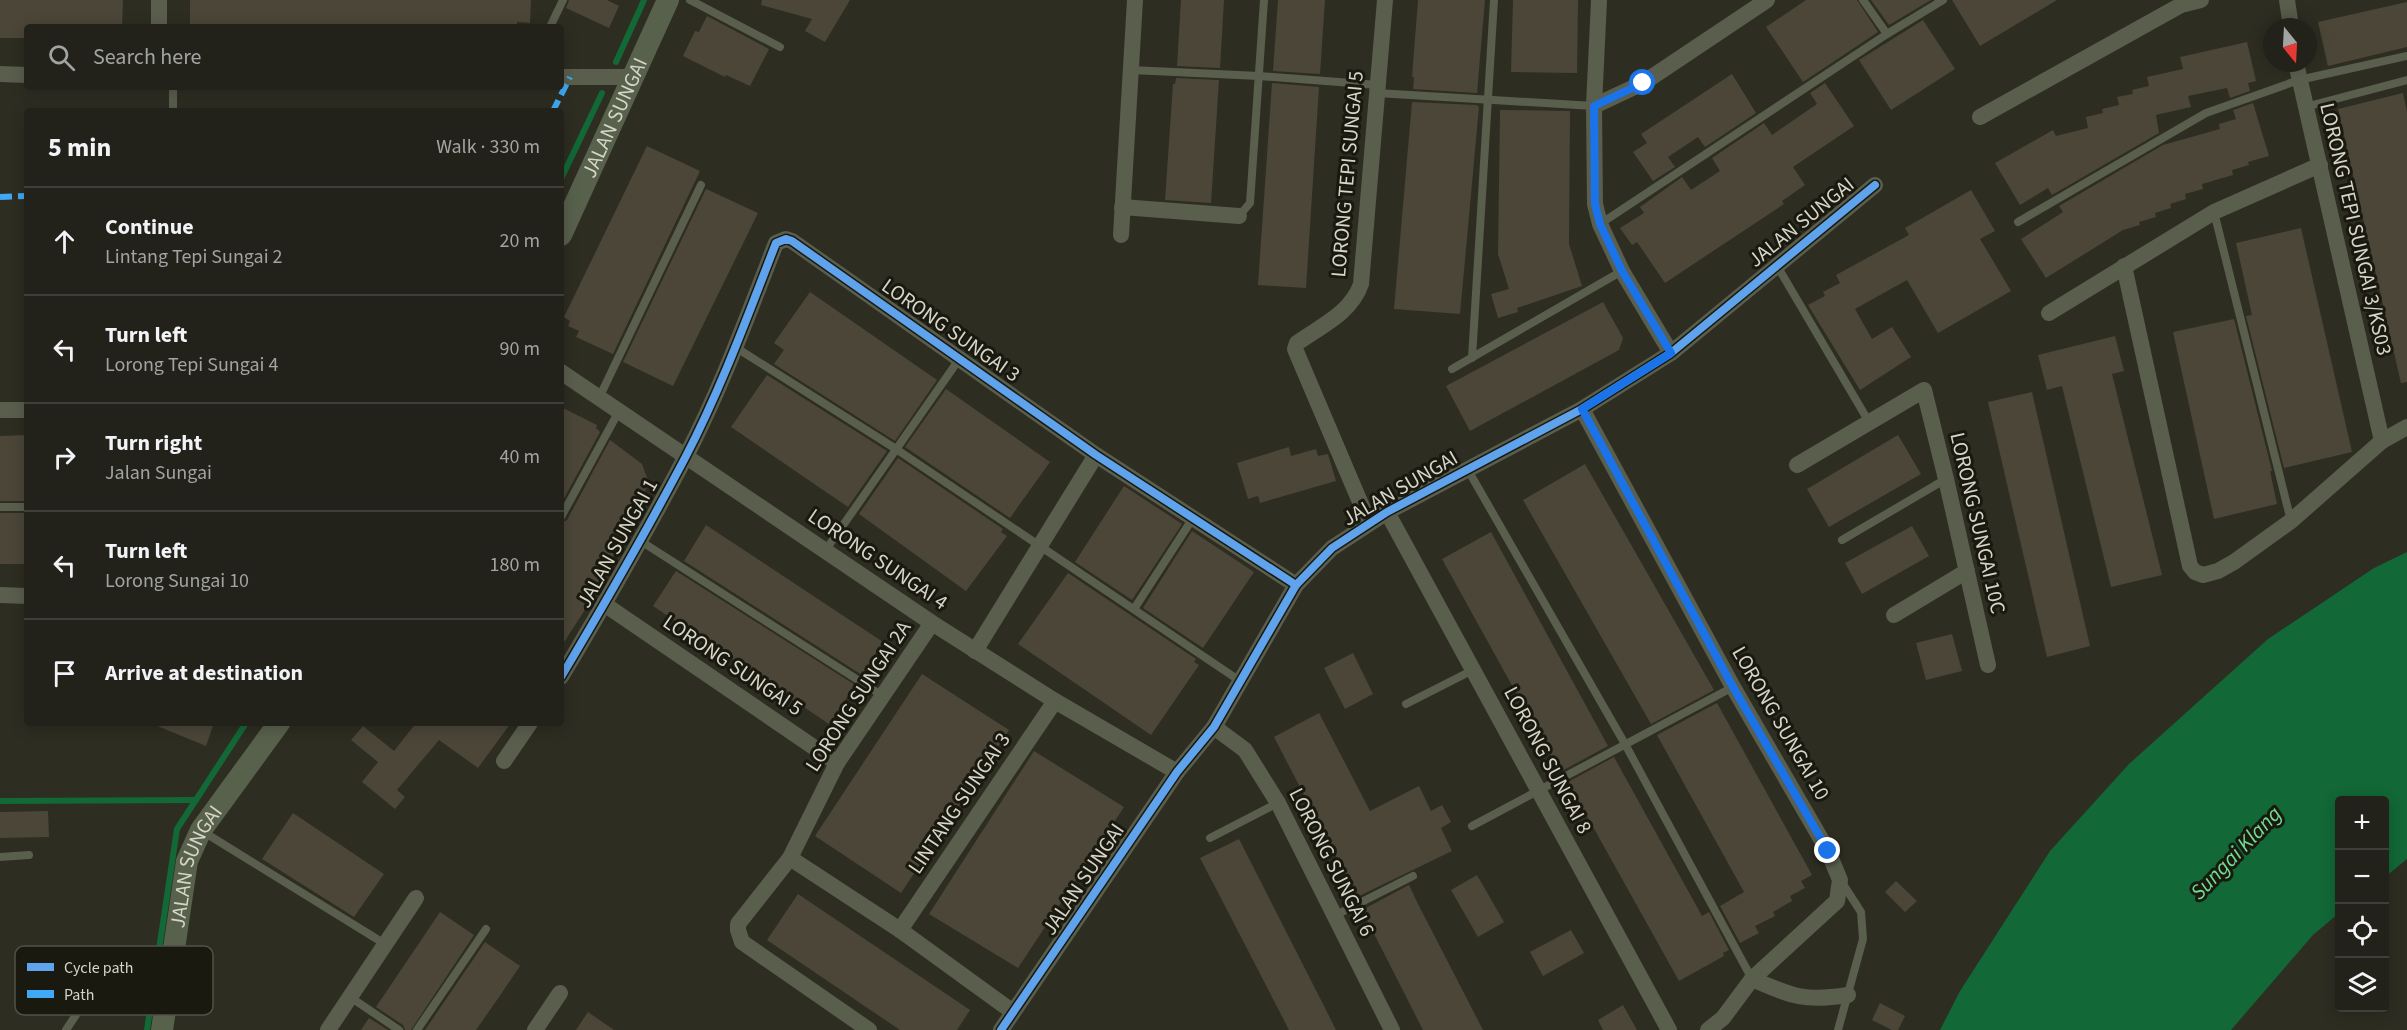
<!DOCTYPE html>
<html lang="en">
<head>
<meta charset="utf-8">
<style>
  :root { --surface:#22221a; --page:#2a2a23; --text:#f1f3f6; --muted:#a2a4a2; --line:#3f3f39 }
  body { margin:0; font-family:"Source Sans 3",sans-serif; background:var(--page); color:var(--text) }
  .controls { position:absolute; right:18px; bottom:18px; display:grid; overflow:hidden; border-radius:6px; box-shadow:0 3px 15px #0003 }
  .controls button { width:54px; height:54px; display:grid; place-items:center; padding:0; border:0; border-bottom:2px solid var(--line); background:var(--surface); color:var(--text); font:30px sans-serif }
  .compass { position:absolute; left:2263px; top:18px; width:54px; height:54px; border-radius:50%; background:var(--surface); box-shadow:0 3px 15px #0003; rotate:162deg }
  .stop { position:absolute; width:18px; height:18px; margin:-14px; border:4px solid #1a73e8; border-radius:50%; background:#fff }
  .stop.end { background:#1a73e8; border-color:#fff; box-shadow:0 2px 6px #0008 }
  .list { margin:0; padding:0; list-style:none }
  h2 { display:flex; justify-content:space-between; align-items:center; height:78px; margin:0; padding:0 24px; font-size:26px }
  h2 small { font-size:20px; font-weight:400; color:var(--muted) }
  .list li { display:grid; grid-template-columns:39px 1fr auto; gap:18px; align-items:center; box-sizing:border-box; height:108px; padding:0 24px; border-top:2px solid var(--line) }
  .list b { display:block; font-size:22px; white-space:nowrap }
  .list p { margin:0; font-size:20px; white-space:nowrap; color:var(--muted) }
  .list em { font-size:20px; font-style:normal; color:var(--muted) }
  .icon { flex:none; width:33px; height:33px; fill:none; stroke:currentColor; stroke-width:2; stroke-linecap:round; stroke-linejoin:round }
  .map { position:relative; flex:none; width:2407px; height:1030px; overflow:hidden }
  .search { position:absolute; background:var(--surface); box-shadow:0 3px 15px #0003; left:24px; top:24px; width:540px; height:66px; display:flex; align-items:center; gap:15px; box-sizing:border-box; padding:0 21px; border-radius:6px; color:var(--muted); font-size:22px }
  .panel { position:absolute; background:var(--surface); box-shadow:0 3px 15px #0003; left:24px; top:108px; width:540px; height:618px; border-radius:6px }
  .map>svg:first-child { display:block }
</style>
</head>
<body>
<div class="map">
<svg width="2407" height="1030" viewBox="0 0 2407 1030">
  <rect width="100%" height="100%" fill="#2e2d22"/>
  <path fill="#126836" d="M2407,552V859L2385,877L2384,800H2340L2339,913L2313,935L2231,1030H1940L1960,991L2050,851L2129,764L2268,639L2374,568Z"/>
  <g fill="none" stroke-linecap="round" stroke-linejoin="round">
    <g stroke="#126836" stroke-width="6">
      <path d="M616,62L644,0"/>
      <path d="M561,179L602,93"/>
      <path d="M0,801L196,800"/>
      <path d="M147,1030L177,829L246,723"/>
    </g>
  </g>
  <g fill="#4b4638">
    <path d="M0,0H123L122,27H27V38H0Z"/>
    <path d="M190,0H531L530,23L517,22V27H190Z"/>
    <path d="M569,0H607L619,6L609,28L566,8Z"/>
    <path d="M762,0H850L825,42L805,31L812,19L761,5Z"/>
    <path d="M1181,0H1224L1220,68L1177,66Z"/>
    <path d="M1278,0H1325L1320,74L1273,71Z"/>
    <path d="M1418,0H1485L1477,93L1413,89L1414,77H1412Z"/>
    <path d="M1513,0H1578L1577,73L1511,72Z"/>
    <path d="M1806,0H1857L1878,32L1803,82L1766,27Z"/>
    <path d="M1871,0H1931L1889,25Z"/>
    <path d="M1952,0H2057L1980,46Z"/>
    <path d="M2407,2V47L2328,66L2318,22Z"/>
    <path d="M707,16L769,49L750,86L726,75L725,77L683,56L695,31L699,32Z"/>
    <path d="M1923,20L1955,69L1891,110L1859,60Z"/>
    <path d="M2247,42L2256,81L2248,83L2250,91L2230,98L2227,88L2188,96L2191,107L2156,115L2159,133L2052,195L2048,188L2020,205L1995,163L2053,130L2056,136L2088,128L2086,117L2103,113L2102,109L2119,105L2117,97L2133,94L2132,90L2149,86L2147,77L2183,69L2180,57Z"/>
    <path d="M1732,74L1756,113L1705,147L1698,137L1668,157L1675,167L1653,181L1633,152L1647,143L1641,134Z"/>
    <path d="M1176,78L1219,80L1211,203L1165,200L1173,84H1175Z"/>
    <path d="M1272,83L1319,87L1306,288L1258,285Z"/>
    <path d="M1825,83L1854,126L1793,167L1805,185L1782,201L1784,204L1665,283L1637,242L1632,245L1620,228L1644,213L1640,207L1682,177L1691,190L1720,171L1712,158L1764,123L1772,135L1817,104L1810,93Z"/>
    <path d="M2403,93L2407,112V382L2401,383L2338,109Z"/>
    <path d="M1412,102L1476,105L1479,107L1460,314L1394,309Z"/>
    <path d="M2253,103L2269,156L2248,162L2249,165L2232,170L2233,175L2202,184L2203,189L2185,194L2186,199L2170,204L2171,208L2155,213L2156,217L2139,222L2140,225L2123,230L2046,278L2021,239L2063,212L2059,206L2163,145L2220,129L2219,124L2236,119L2233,110Z"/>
    <path d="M1500,110L1570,111L1569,244L1582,286L1517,308L1518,312L1498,318L1491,294L1509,289L1498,254Z"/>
    <path d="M647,146L700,171L613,354L576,337L579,331L568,326L570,321L564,317Z"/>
    <path d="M706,189L758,213L673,386L623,362Z"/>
    <path d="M1971,190L1995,231L1980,239L2011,291L1938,333L1907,280L1855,309L1872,339L1892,327L1911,357L1860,390L1808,305L1825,296L1823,292L1840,283L1836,275L1909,235L1905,228Z"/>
    <path d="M2301,228L2352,452L2284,468L2246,316L2252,315L2236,243Z"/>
    <path d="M810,292L937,380L895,441L774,364L784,350L774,343Z"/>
    <path d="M1603,302L1623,338L1619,350L1470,431L1446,386Z"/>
    <path d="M2234,319L2272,471H2270L2277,504L2214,519L2173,332Z"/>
    <path d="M2115,336L2124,371L2112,374L2162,575L2111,587L2062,386L2047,390L2038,355Z"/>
    <path d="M767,375L887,451L848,507L731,427Z"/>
    <path d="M946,389L1050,462L1010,518L905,447Z"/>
    <path d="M2032,392L2090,646L2047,657L1988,402Z"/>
    <path d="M561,407L597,425L596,428L600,432L561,504Z"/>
    <path d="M27,435V501H0V436Z"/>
    <path d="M1898,435L1921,474L1829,527L1807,489Z"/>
    <path d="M610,440L642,464L649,483L595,594L561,647V523L567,520Z"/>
    <path d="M1289,447L1291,456L1316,449L1318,456L1328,454L1336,481L1260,503L1258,496L1248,499L1237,463Z"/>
    <path d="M898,458L1003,529L1001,532L1007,536L966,591L859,514Z"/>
    <path d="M1585,464L1714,690L1651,724L1523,500Z"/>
    <path d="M1124,486L1182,524L1132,600L1075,562Z"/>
    <rect x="0" y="513" width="27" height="51"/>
    <path d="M706,525L883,642L862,675L684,561Z"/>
    <path d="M1912,526L1929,556L1862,594L1845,563Z"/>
    <path d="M1192,531L1254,572L1203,648L1143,608Z"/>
    <path d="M1491,532L1608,746L1560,772L1442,559Z"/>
    <path d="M676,571L855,685L829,724L653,606Z"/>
    <path d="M1068,573L1196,659L1194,662L1199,665L1151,735L1018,644Z"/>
    <path d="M1952,634L1962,671L1926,680L1916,643Z"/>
    <path d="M1353,653L1373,694L1345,709L1324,668Z"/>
    <path d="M922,674L1009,730L901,893L815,836Z"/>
    <path d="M1717,703L1812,875L1801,881L1805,888L1790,896L1792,901L1773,912L1775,916L1755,926L1759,933L1740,943L1720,906L1744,892L1657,735Z"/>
    <path d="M1319,713L1370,811L1419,786L1431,811L1442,805L1451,822L1441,828L1452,851L1357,897L1274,737Z"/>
    <path d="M150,723H214L206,746Z"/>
    <path d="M416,723H511L478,768L439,740L397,790L405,797L395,809L362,782L378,762L351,740L363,726L394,751Z"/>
    <path d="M1034,751L1124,807L1018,968L929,914Z"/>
    <path d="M1614,757L1702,916L1709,912L1729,950L1723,953L1724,956L1679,981L1568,782Z"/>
    <path d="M48,811L49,837L0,838V812Z"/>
    <path d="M293,813L384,874L354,917L262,859Z"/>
    <path d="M1239,839L1324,1006L1336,1030H1289L1225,906L1200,858Z"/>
    <path d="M1477,875L1504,922L1478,937L1451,890Z"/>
    <path d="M1896,881L1917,901L1905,912L1885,892Z"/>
    <path d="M1409,885L1417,902L1483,1030H1423L1362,910Z"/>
    <path d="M798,894L970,1010L957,1030H900L767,940Z"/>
    <path d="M440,912L474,935L411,1030H405L403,1025L376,1007Z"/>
    <path d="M1571,930L1584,953L1543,976L1530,952Z"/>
    <path d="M485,942L520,966L499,997L476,1030H425Z"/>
    <path d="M1880,1003L1905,1016L1898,1030H1892L1872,1020Z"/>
    <path d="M1623,1005L1637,1030H1603L1598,1020Z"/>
    <path d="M588,1012L614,1030H576Z"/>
    <path d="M369,1018L388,1030H361Z"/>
  </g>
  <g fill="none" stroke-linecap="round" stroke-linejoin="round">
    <g stroke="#595e4d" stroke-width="8">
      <path d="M690,0L780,47"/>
      <path d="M1863,0L1887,34"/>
      <path d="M550,27L563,0"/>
      <path d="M1131,70L1259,76L1378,85"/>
      <path d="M173,87V111"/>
      <path d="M1377,93L1594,106"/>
      <path d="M2305,107L2407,80"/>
      <path d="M2214,212L2291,521"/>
      <path d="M1239,216L1250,203L1264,0"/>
      <path d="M2018,222L2206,113L2299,80L2407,56"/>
      <path d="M1600,224L1887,34L1943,0"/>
      <path d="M1776,264L1869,422"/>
      <path d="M735,347L896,449L1240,681"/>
      <path d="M1472,358L1494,0"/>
      <path d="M1452,369L1622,271"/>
      <path d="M599,398L701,185"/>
      <path d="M1468,470L1625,744L1752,979"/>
      <path d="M0,507H27"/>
      <path d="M561,517L619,411"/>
      <path d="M639,540L883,696"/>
      <path d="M1842,540L1946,479"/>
      <path d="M825,551L960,358"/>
      <path d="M1134,609L1193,518"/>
      <path d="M1406,704L1473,670"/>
      <path d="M1472,826L1733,687"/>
      <path d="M202,831L385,944"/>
      <path d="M1210,838L1278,803"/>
      <path d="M0,857L29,855"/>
      <path d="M1334,916L1413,876"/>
      <path d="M350,997L399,1030"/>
      <path d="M66,1030L89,995"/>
      <path d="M417,1030L486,929"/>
      <path d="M1838,1030L1863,939L1861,912L1841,881"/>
    </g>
    <g stroke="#595e4d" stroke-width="16">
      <path d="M1599,0L1594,106L1595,204L1600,224L1622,271L1671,353"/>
      <path d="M2287,0L2291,27"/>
      <path d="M159,27V0"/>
      <path d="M2296,63L2382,441"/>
      <path d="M0,74L27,75"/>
      <path d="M561,77H633"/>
      <path d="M1594,106L1643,83L1767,0"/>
      <path d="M1980,117L2181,5L2201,0"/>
      <path d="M1122,207L1239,216"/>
      <path d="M1121,235L1135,0"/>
      <path d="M2124,266L2190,566L2195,572L2203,575L2218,571L2234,562L2291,521L2382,441L2407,427"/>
      <path d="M2049,313L2214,212L2320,165"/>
      <path d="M561,372L932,623L1055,701L1177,772"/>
      <path d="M1582,409L1733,687L1828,851L1840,880L1837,901L1752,979L1723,1018L1708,1030"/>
      <path d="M0,410H27"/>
      <path d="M1797,465L1924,390L1946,479L1988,665"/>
      <path d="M1387,512L1669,1030"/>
      <path d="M1369,523L1295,349L1297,343C1321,326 1351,313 1361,284L1385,0"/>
      <path d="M0,595L27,596"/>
      <path d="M604,604L837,763"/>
      <path d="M1894,615L1967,571"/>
      <path d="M975,651L1096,455"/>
      <path d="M561,677C604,605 646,532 685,458C721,389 748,315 776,243L786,239L792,241L1096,455L1296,585"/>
      <path d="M1214,727L1245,750L1278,803L1392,1030"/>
      <path d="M504,761L530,723"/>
      <path d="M790,858L900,930L1013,1012"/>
      <path d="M900,930L1055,701"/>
      <path d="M1752,979C1792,996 1803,1002 1848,995"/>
      <path d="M328,1030L416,898"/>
      <path d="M535,1030L560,993"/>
      <path d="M869,1030L742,942L738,930V924L790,858L837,763L932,623"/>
      <path d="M1001,1030L1177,772L1214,727L1296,585L1332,548L1387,512L1582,409L1671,353L1875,185"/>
    </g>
    <g stroke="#58614c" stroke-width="22">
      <path id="s1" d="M561,235L668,0"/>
      <path id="s2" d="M162,1030L187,861L201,830L279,723"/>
    </g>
    <g stroke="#3fa9f5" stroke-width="6" stroke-dasharray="12 6" stroke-linecap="butt">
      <path d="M553,111L570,77"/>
      <path d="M0,197L27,196"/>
    </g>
    <g stroke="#1a1910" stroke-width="11">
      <g id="cycleway">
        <path d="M561,677C604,605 646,532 685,458C721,389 748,315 776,243L786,239L792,241L1096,455L1296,585"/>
        <path d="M1001,1030L1177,772L1214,727L1296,585L1332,548L1387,512L1582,409L1671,353L1875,185"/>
      </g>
    </g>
    <use href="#cycleway" stroke="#60a3ed" stroke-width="8"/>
  </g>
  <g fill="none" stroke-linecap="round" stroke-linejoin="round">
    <path stroke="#1a73e8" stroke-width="8" d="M1643,83L1594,106L1595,204L1600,224L1622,271L1671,353L1582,409L1733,687L1828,851"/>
  </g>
  <g text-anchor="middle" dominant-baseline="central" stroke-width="6" stroke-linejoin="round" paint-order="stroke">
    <g font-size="21" fill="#d6d5c8" stroke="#1a1910">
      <text stroke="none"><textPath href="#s1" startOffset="129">JALAN SUNGAI</textPath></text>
      <text transform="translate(1347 174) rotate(-85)">LORONG TEPI SUNGAI 5</text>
      <text transform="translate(1801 222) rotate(-39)">JALAN SUNGAI</text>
      <text transform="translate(2356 229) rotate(77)">LORONG TEPI SUNGAI 3/KS03</text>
      <text transform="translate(951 330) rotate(35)">LORONG SUNGAI 3</text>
      <text transform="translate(1400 488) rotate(-30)">JALAN SUNGAI</text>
      <text transform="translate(1978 523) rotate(77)">LORONG SUNGAI 10C</text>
      <text transform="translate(617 543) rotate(-61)">JALAN SUNGAI 1</text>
      <text transform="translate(878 559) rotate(34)">LORONG SUNGAI 4</text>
      <text transform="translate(733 665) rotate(34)">LORONG SUNGAI 5</text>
      <text transform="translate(858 696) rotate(-57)">LORONG SUNGAI 2A</text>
      <text transform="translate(1781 723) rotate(60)">LORONG SUNGAI 10</text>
      <text transform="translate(1548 760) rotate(62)">LORONG SUNGAI 8</text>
      <text transform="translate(959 803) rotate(-56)">LINTANG SUNGAI 3</text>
      <text transform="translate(1332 862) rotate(63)">LORONG SUNGAI 6</text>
      <text stroke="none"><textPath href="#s2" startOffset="168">JALAN SUNGAI</textPath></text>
      <text transform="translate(1083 879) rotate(-56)">JALAN SUNGAI</text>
    </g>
    <g font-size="22" font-style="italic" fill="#6fdd92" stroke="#1a1910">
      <text transform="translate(2236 853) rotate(-46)">Sungai Klang</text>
    </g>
  </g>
  <rect x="15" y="946" width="198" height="69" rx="9" fill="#1a1910" stroke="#525147" stroke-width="1.5"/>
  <rect x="27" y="963" width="27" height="8" fill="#60a3ed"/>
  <rect x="27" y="990" width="27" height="8" fill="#3fa9f5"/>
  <g font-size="16" fill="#d6d5c8">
    <text x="64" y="973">Cycle path</text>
    <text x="64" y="1000">Path</text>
  </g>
</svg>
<div class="controls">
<button>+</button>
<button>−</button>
<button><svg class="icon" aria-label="locate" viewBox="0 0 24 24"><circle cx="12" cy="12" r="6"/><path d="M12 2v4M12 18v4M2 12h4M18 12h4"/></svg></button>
<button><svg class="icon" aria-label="layers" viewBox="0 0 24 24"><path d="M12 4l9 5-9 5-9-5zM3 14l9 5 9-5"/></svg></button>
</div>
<svg class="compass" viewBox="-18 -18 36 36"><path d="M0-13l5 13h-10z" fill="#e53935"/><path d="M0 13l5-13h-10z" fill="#a2a4a2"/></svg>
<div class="stop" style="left:1643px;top:83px"></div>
<div class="stop end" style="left:1828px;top:851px"></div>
<div class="search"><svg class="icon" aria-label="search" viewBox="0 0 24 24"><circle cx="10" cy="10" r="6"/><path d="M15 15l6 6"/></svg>Search here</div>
<section class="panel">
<h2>5 min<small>Walk · 330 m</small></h2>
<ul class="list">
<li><svg class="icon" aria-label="ahead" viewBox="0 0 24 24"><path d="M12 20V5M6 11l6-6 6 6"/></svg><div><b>Continue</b><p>Lintang Tepi Sungai 2</p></div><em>20 m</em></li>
<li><svg class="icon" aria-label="left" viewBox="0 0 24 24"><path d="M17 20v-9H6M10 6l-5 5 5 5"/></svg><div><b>Turn left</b><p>Lorong Tepi Sungai 4</p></div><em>90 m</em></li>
<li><svg class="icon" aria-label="right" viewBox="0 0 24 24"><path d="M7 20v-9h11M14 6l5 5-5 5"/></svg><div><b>Turn right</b><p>Jalan Sungai</p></div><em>40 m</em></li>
<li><svg class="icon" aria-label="left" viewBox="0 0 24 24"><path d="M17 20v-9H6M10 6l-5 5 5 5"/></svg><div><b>Turn left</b><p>Lorong Sungai 10</p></div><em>180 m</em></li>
<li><svg class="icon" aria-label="arrive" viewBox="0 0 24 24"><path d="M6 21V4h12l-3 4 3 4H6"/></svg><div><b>Arrive at destination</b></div></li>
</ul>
</section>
</div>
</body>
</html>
